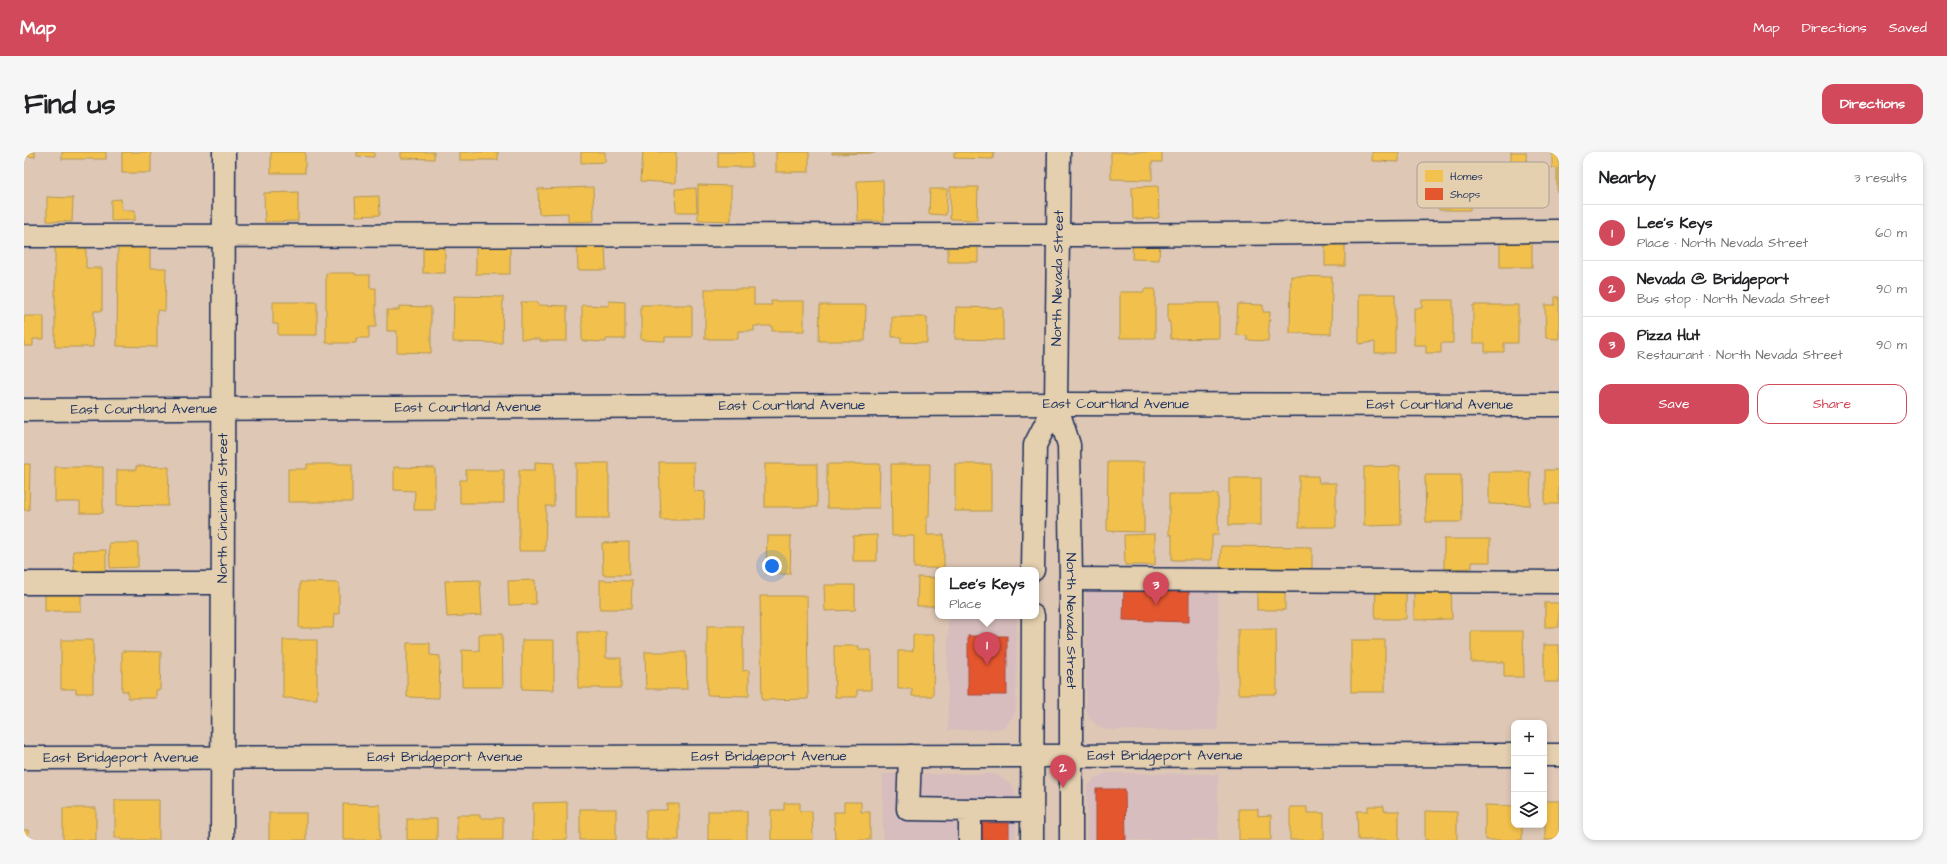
<!DOCTYPE html>
<html lang="en">
<head>
<meta charset="utf-8">
<style>
  :root { --surface:#fff; --page:#f6f6f6; --text:#202124; --muted:#757577; --line:#e0e0e0; --accent:#d1495b }
  body { margin:0; font-family:"Architects Daughter",sans-serif; background:var(--page); color:var(--text) }
  .controls { position:absolute; right:12px; bottom:12px; display:grid; overflow:hidden; border-radius:8px; box-shadow:0 2px 6px #0003 }
  .controls button { width:36px; height:36px; display:grid; place-items:center; padding:0; border:0; border-bottom:1px solid var(--line); background:var(--surface); color:var(--text); font:20px sans-serif }
  .you { position:absolute; left:748px; top:414px; width:14px; height:14px; margin:-10px; border:3px solid #fff; border-radius:50%; background:#1a73e8; box-shadow:0 0 0 6px #1a73e833 }
  .badge { display:grid; place-items:center; width:26px; height:26px; border-radius:50%; background:var(--accent); color:#fff; font-size:13px; font-weight:700 }
  .pin { position:absolute; translate:-50% -33px; filter:drop-shadow(0 1px 2px #0008) }
  .pin::after { content:''; position:absolute; top:21px; width:14px; height:12px; background:inherit; clip-path:polygon(0 0,100% 0,50% 100%) }
  .popup { position:absolute; left:911px; top:415px; width:104px; height:52px; box-sizing:border-box; display:grid; place-content:center; border-radius:8px; background:var(--surface); filter:drop-shadow(0 1px 3px #0005); font-size:13px; white-space:nowrap; color:var(--muted) }
  .popup b { font-size:15px; color:var(--text) }
  .popup::after { content:''; position:absolute; left:50%; top:100%; margin-left:-8px; border:8px solid transparent; border-top-color:var(--surface) }
  .list { margin:0; padding:0; list-style:none }
  h2 { display:flex; justify-content:space-between; align-items:center; height:52px; margin:0; padding:0 16px; font-size:17px }
  h2 small { font-size:13px; font-weight:400; color:var(--muted) }
  .list li { display:grid; grid-template-columns:26px 1fr auto; gap:12px; align-items:center; box-sizing:border-box; height:56px; padding:0 16px; border-top:1px solid var(--line) }
  .list b { display:block; font-size:15px; white-space:nowrap }
  .list p { margin:0; font-size:13px; white-space:nowrap; color:var(--muted) }
  .list em { font-size:13px; font-style:normal; color:var(--muted) }
  .actions { display:flex; gap:8px; padding:12px 16px }
  .actions a { flex:1; padding:9px 0; border:1px solid var(--accent); border-radius:12px; text-align:center; font-size:14px; color:var(--accent) }
  .actions .main { background:var(--accent); color:#fff }
  .icon { flex:none; width:22px; height:22px; fill:none; stroke:currentColor; stroke-width:2; stroke-linecap:round; stroke-linejoin:round }
  .map { position:relative; flex:none; width:1535px; height:688px; overflow:hidden; border-radius:12px }
  header { display:flex; align-items:center; gap:24px; box-sizing:border-box; height:56px; padding:0 20px; background:var(--accent); color:#fff }
  header strong { font-size:19px }
  nav { display:flex; gap:22px; margin-inline-start:auto; font-size:14px }
  .intro { display:flex; align-items:center; justify-content:space-between; box-sizing:border-box; height:96px; padding:0 24px }
  h1 { margin:0; font-size:28px }
  .button { padding:10px 18px; border-radius:12px; background:var(--accent); color:#fff; font-size:14px; font-weight:700 }
  main { display:flex; gap:24px; padding:0 24px }
  aside { flex:1; background:var(--surface); border-radius:12px; box-shadow:0 2px 6px #0003 }
  .map>svg:first-child { display:block }
</style>
</head>
<body>
<header>
<strong>Map</strong>
<nav><a>Map</a><a>Directions</a><a>Saved</a></nav>
</header>
<div class="intro"><h1>Find us</h1><a class="button">Directions</a></div>
<main>
<div class="map">
<svg width="1535" height="688" viewBox="0 0 1535 688">
  <rect width="100%" height="100%" fill="#dec7b5"/>
  <filter id="ink" filterUnits="userSpaceOnUse"><feTurbulence type="fractalNoise" baseFrequency=".025" numOctaves="2"/><feDisplacementMap in="SourceGraphic" scale="8" xChannelSelector="R" yChannelSelector="G"/><feConvolveMatrix kernelMatrix="1 2 1 2 8 2 1 2 1" color-interpolation-filters="sRGB"/></filter>
  <g filter="url(#ink)">
    <g fill="#d7bdbe">
      <path d="M1062,426H1194V578H1085L1077,576L1065,566L1062,557Z"/>
      <path d="M924,464H993L992,556L990,563L981,575L973,577L924,578Z"/>
      <path d="M1082,621L1194,622V688H1062L1063,636L1070,627Z"/>
      <path d="M859,622H968L975,624L988,634L992,642V688H859Z"/>
    </g>
    <g fill="#f2c14e" stroke="#b29553">
      <path d="M0,0H11V5L0,4Z"/>
      <rect x="38" y="0" width="44" height="7"/>
      <rect x="98" y="0" width="29" height="21"/>
      <rect x="247" y="0" width="34" height="21"/>
      <path d="M333,0H350V5L333,4Z"/>
      <path d="M377,0H410V7L377,6Z"/>
      <rect x="436" y="0" width="38" height="8"/>
      <path d="M557,0H581V10L557,11Z"/>
      <path d="M619,0H652L651,31L617,29Z"/>
      <rect x="694" y="0" width="34" height="15"/>
      <rect x="752" y="0" width="33" height="20"/>
      <path d="M808,0H850L851,1L808,2Z"/>
      <path d="M930,0H970L969,7L930,6Z"/>
      <path d="M1087,0H1138V10H1128V28L1087,27Z"/>
      <path d="M1348,0H1375V10L1348,9Z"/>
      <path d="M1487,0H1502L1503,28H1487Z"/>
      <path d="M1528,0H1535V40H1533V16H1528Z"/>
      <rect x="1415" y="20" width="31" height="38"/>
      <path d="M859,28L860,69H834L833,29Z"/>
      <path d="M674,33L707,34V69L674,68Z"/>
      <path d="M1134,34L1135,66L1109,67L1108,35Z"/>
      <path d="M569,35L570,69L544,70V61L515,62L514,37Z"/>
      <path d="M926,35H954L953,68L926,67Z"/>
      <path d="M672,36L673,60H652L651,37Z"/>
      <path d="M906,37H923L922,63L905,62Z"/>
      <path d="M274,40V69L241,70L240,41Z"/>
      <path d="M355,44L356,63L332,64L331,45Z"/>
      <path d="M23,45L49,46L48,70L23,69Z"/>
      <path d="M97,47L98,58H111V68L87,69V48Z"/>
      <path d="M924,86L954,87V110H924Z"/>
      <path d="M1109,87L1136,88L1135,108L1108,107Z"/>
      <rect x="1476" y="87" width="32" height="28"/>
      <rect x="452" y="88" width="34" height="34"/>
      <rect x="1301" y="88" width="20" height="26"/>
      <rect x="399" y="89" width="22" height="32"/>
      <path d="M31,90H62V116H78V159H70L69,195H31Z"/>
      <path d="M553,90H581L582,118H554Z"/>
      <path d="M94,91H126V116H142L141,159L133,158V195L93,194Z"/>
      <path d="M302,121H331V123H346V136H352V175H345V186H332V191H302Z"/>
      <path d="M1267,124L1308,125L1307,182L1266,181Z"/>
      <path d="M681,137H730V153H748L747,149H780V179H748V174H730V179H714V187H681Z"/>
      <path d="M1120,137H1131V186H1096V140H1120Z"/>
      <path d="M1335,142H1371V201H1351V190L1335,192Z"/>
      <path d="M430,144L479,145L478,191L429,190Z"/>
      <path d="M1531,145H1535V187L1522,186L1521,153H1531Z"/>
      <path d="M1398,148H1429V191H1417V201H1402V193H1390V156H1398Z"/>
      <path d="M585,149L601,150V187H582V190L558,189V153L585,154Z"/>
      <path d="M249,150H293V183H254V172H249Z"/>
      <path d="M497,150H514V153L543,154V189H516V187H497Z"/>
      <path d="M1144,151H1195V186L1147,187L1146,170H1144Z"/>
      <path d="M1214,152L1239,153V160H1246L1244,189L1223,188V184L1212,183Z"/>
      <path d="M617,153H668V185H641V189L617,188Z"/>
      <path d="M796,153H842L841,189H795Z"/>
      <path d="M1449,153H1494V191H1480V200H1461V191H1449Z"/>
      <path d="M375,154L407,155V201L373,200V179H363V158H375Z"/>
      <path d="M932,155L979,156V188L931,187Z"/>
      <path d="M0,164H20V187H9V194H0Z"/>
      <path d="M868,165H903V191L877,190V185H868Z"/>
      <path d="M511,310L530,311V354H522L521,399H495V318H511Z"/>
      <path d="M635,310H670V339L681,340L680,368H637Z"/>
      <path d="M1084,310H1120V380L1083,379Z"/>
      <rect x="552" y="311" width="33" height="55"/>
      <path d="M0,312H6L5,358H0Z"/>
      <path d="M283,312H328V350H264V317H283Z"/>
      <rect x="741" y="312" width="52" height="43"/>
      <path d="M803,312H856L855,356H803Z"/>
      <path d="M867,312H906L905,364H903V383H920V416H890V384H868Z"/>
      <rect x="931" y="312" width="36" height="47"/>
      <path d="M112,314L145,315L144,354L93,353V318H112Z"/>
      <path d="M1376,314L1377,373L1340,374V315Z"/>
      <path d="M31,315H79V361H56V350H31Z"/>
      <path d="M370,315L411,316V358H390L391,339L370,338Z"/>
      <path d="M442,318H480V351H436V328H442Z"/>
      <rect x="1521" y="318" width="14" height="34"/>
      <path d="M1465,320H1507L1506,353L1465,352Z"/>
      <path d="M1401,323H1437L1438,370H1402Z"/>
      <path d="M1275,324H1294L1295,331H1312V375H1275Z"/>
      <rect x="1205" y="326" width="32" height="47"/>
      <path d="M1145,342H1194V383H1188V408H1148V383H1145Z"/>
      <path d="M1131,382V413H1101L1100,383Z"/>
      <path d="M853,383V409H829V384Z"/>
      <path d="M743,384H767L766,422H742Z"/>
      <path d="M1420,387H1466V410H1448V416L1420,417Z"/>
      <path d="M605,390V423H579L578,391Z"/>
      <path d="M85,391H114V415L86,416Z"/>
      <path d="M1197,394L1288,395V418L1196,416Z"/>
      <path d="M82,398V418L50,420L49,399Z"/>
      <path d="M894,425L914,426V454H893Z"/>
      <path d="M456,428L458,463L423,465L421,429Z"/>
      <path d="M511,428L512,452L485,453L484,429Z"/>
      <path d="M576,428L608,429L607,457H576Z"/>
      <path d="M276,430L315,431V462H310L309,476H275Z"/>
      <rect x="1233" y="432" width="28" height="26"/>
      <path d="M800,433H831V458L801,459Z"/>
      <rect x="21" y="435" width="36" height="24"/>
      <path d="M1352,435L1382,436V467H1351Z"/>
      <path d="M1427,435L1428,467L1390,468V436Z"/>
      <path d="M736,444H783L784,547L738,548Z"/>
      <rect x="1521" y="451" width="14" height="24"/>
      <path d="M683,474H719V519L725,518V544L683,543Z"/>
      <path d="M1214,477H1252L1253,542H1214Z"/>
      <path d="M1447,479H1499L1500,525H1480V510H1447Z"/>
      <path d="M554,480H582V506H597V536H554Z"/>
      <path d="M455,482H478L479,535H438V498L455,499Z"/>
      <path d="M889,483H910L909,544H888V537H874V499H889Z"/>
      <path d="M37,488H69V541H52V537H37Z"/>
      <path d="M259,488H293V547L259,546Z"/>
      <path d="M498,488H530V538L498,537Z"/>
      <rect x="1327" y="488" width="34" height="52"/>
      <path d="M383,491H406V503L416,504L415,546L383,545Z"/>
      <rect x="1520" y="493" width="15" height="37"/>
      <path d="M810,494H835V498H847V538H833V545H811Z"/>
      <path d="M98,499L137,500L136,538H132V546H104V539H98Z"/>
      <path d="M621,500H662L663,537H622Z"/>
      <path d="M91,648H135V688H97V686H91Z"/>
      <rect x="1521" y="649" width="14" height="39"/>
      <path d="M543,650V688H509V651Z"/>
      <path d="M820,650H837V660H846V688H811L810,660H820Z"/>
      <path d="M760,651H776V659H788L789,688H747V658H760Z"/>
      <path d="M319,652L356,653V688H319Z"/>
      <path d="M643,652H655V688H622V658H643Z"/>
      <path d="M1461,653L1490,654V673H1498V688H1461Z"/>
      <path d="M1344,654H1360V659H1375V688H1334L1333,659H1344Z"/>
      <path d="M1266,655H1283V661H1300V688H1266Z"/>
      <rect x="39" y="656" width="33" height="32"/>
      <rect x="556" y="657" width="36" height="31"/>
      <path d="M1215,657H1234V664L1247,663V688H1215Z"/>
      <rect x="684" y="659" width="39" height="29"/>
      <path d="M1401,659L1433,660V688H1401Z"/>
      <rect x="245" y="661" width="37" height="27"/>
      <path d="M433,663H456V666H479V688H433Z"/>
      <rect x="383" y="667" width="30" height="21"/>
      <path d="M0,678H4L5,688H0Z"/>
    </g>
    <g fill="#e4572e" stroke="#a84b3c">
      <path d="M1100,436L1165,437V470L1099,468Z"/>
      <rect x="944" y="484" width="39" height="59"/>
      <path d="M1072,637H1101L1102,688H1072Z"/>
      <rect x="952" y="671" width="33" height="17"/>
    </g>
    <g fill="none" stroke-linecap="round" stroke-linejoin="round">
      <g stroke="#1b2f5e" stroke-width="25">
        <g id="minor">
          <path d="M0,84L1065,83L1535,79"/>
          <path id="s1" d="M0,258L1032,252L1535,253"/>
          <path d="M1047,427L1535,430"/>
          <path d="M0,431H198"/>
          <path d="M1520,603H1535"/>
          <path d="M886,604L884,657L946,658V688"/>
          <path id="s2" d="M0,606L1490,603"/>
          <path d="M946,658H1008"/>
          <path id="s3" d="M198,688L200,0"/>
        </g>
      </g>
      <g stroke="#1b2f5e" stroke-width="25">
        <g id="major">
          <path id="s4" d="M1035,0L1032,252L1045,293L1047,427V688"/>
          <path d="M1009,418L1011,293L1032,252"/>
          <path d="M1008,688L1009,464"/>
        </g>
      </g>
      <use href="#minor" stroke="#e4cfae" stroke-width="22"/>
      <use href="#major" stroke="#e4cfae" stroke-width="22"/>
    </g>
  </g>
  <g text-anchor="middle" dominant-baseline="central" stroke-width="4" stroke-linejoin="round" paint-order="stroke">
    <g font-size="14" fill="#1b2f5e" stroke="#e4cfae">
      <text transform="translate(1034 126) rotate(-89)">North Nevada Street</text>
      <text stroke="none"><textPath href="#s1" startOffset="1092">East Courtland Avenue</textPath></text>
      <text stroke="none"><textPath href="#s1" startOffset="1416">East Courtland Avenue</textPath></text>
      <text stroke="none"><textPath href="#s1" startOffset="768">East Courtland Avenue</textPath></text>
      <text stroke="none"><textPath href="#s1" startOffset="444">East Courtland Avenue</textPath></text>
      <text stroke="none"><textPath href="#s1" startOffset="120">East Courtland Avenue</textPath></text>
      <text stroke="none"><textPath href="#s3" startOffset="332">North Cincinnati Street</textPath></text>
      <text stroke="none"><textPath href="#s4" startOffset="471">North Nevada Street</textPath></text>
      <text stroke="none"><textPath href="#s2" startOffset="1141">East Bridgeport Avenue</textPath></text>
      <text stroke="none"><textPath href="#s2" startOffset="745">East Bridgeport Avenue</textPath></text>
      <text stroke="none"><textPath href="#s2" startOffset="421">East Bridgeport Avenue</textPath></text>
      <text stroke="none"><textPath href="#s2" startOffset="97">East Bridgeport Avenue</textPath></text>
    </g>
  </g>
  <rect x="1393" y="10" width="132" height="46" rx="6" fill="#e4cfae" stroke="#a89f96" stroke-width="1"/>
  <rect x="1401" y="18" width="18" height="12" fill="#f2c14e"/>
  <rect x="1401" y="36" width="18" height="12" fill="#e4572e"/>
  <g font-size="11" fill="#1b2f5e">
    <text x="1426" y="28">Homes</text>
    <text x="1426" y="46">Shops</text>
  </g>
</svg>
<div class="controls">
<button>+</button>
<button>−</button>
<button><svg class="icon" aria-label="layers" viewBox="0 0 24 24"><path d="M12 4l9 5-9 5-9-5zM3 14l9 5 9-5"/></svg></button>
</div>
<div class="you"></div>
<div class="pin badge" style="left:963px;top:513px">1</div>
<div class="popup"><b>Lee's Keys</b>Place</div>
<div class="pin badge" style="left:1039px;top:636px">2</div>
<div class="pin badge" style="left:1132px;top:453px">3</div>
</div>
<aside>
<h2>Nearby<small>3 results</small></h2>
<ul class="list">
<li><span class="badge">1</span><div><b>Lee's Keys</b><p>Place · North Nevada Street</p></div><em>60 m</em></li>
<li><span class="badge">2</span><div><b>Nevada @ Bridgeport</b><p>Bus stop · North Nevada Street</p></div><em>90 m</em></li>
<li><span class="badge">3</span><div><b>Pizza Hut</b><p>Restaurant · North Nevada Street</p></div><em>90 m</em></li>
</ul>
<div class="actions"><a class="main">Save</a><a>Share</a></div>
</aside>
</main>
</body>
</html>
